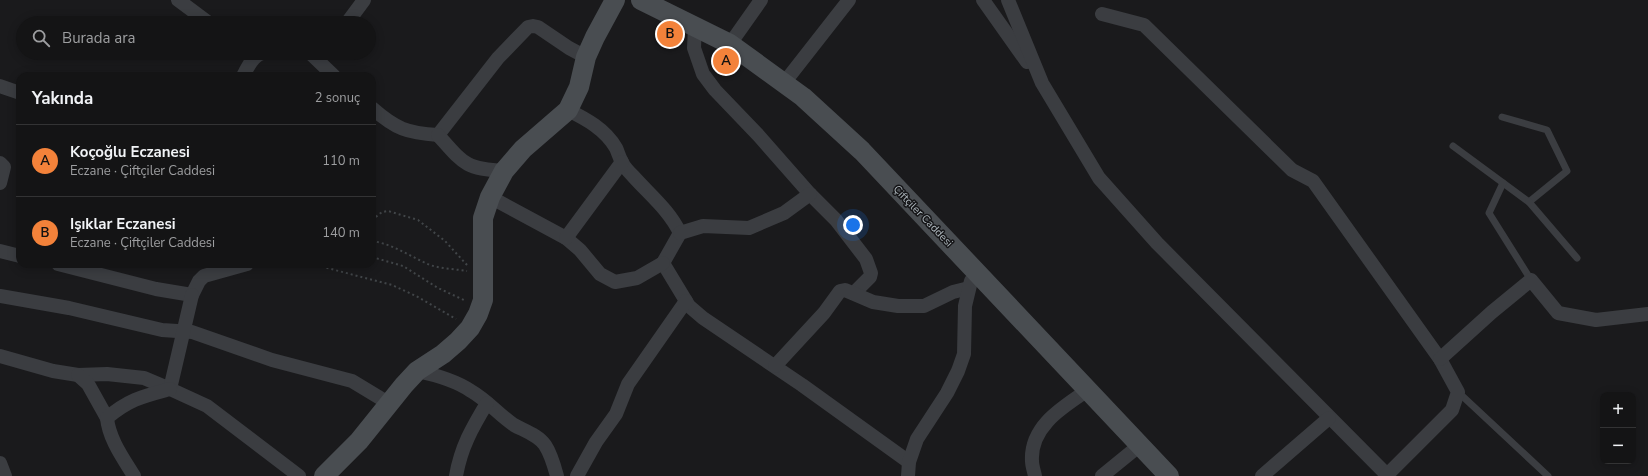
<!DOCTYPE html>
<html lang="tr">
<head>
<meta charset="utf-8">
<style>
  :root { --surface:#141415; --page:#212122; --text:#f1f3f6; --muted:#9d9ea0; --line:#333334; --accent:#f3823a }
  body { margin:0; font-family:"Nunito Sans",sans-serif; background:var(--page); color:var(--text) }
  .controls { position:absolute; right:12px; bottom:12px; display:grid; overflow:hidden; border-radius:8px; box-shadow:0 2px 10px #0003 }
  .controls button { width:36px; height:36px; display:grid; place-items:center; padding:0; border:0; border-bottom:1px solid var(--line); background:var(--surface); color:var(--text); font:20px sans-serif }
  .you { position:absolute; left:853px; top:225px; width:14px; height:14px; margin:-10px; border:3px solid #fff; border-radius:50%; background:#1a73e8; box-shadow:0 0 0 6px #1a73e833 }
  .badge { display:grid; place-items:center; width:26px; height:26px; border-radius:50%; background:var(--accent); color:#111; font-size:13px; font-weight:700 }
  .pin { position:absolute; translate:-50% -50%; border:2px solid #fff; box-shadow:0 1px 4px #0006 }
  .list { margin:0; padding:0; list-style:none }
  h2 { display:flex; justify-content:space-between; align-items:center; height:52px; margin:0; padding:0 16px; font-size:17px }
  h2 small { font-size:13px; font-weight:400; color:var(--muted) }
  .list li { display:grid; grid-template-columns:26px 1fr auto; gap:12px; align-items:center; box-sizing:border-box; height:72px; padding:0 16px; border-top:1px solid var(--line) }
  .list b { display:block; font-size:15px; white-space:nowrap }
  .list p { margin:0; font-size:13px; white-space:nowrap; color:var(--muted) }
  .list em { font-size:13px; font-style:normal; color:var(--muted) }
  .icon { flex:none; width:22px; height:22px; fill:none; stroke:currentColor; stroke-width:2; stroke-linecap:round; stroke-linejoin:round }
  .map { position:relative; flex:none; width:1648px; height:476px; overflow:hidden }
  .search { position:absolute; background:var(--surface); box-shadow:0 2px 10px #0003; left:16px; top:16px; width:360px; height:44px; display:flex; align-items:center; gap:10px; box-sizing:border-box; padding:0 14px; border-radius:22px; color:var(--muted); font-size:15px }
  .panel { position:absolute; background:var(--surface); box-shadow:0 2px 10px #0003; left:16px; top:72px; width:360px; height:196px; border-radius:12px }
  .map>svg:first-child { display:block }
</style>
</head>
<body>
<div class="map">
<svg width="1648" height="476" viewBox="0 0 1648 476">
  <rect width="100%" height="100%" fill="#1a1a1c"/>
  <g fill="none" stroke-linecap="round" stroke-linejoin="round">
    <g stroke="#414548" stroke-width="2" stroke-dasharray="2 3" stroke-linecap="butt">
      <path d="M372,220L382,212L388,211L418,220L445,241L467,265"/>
      <path d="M372,241C393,244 411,257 430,265C442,269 455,269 467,271"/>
      <path d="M372,257L403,266L438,288L466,301"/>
      <path d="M312,264L392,285L416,296L456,319"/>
      <path d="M324,267L329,264"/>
    </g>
    <g stroke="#3b3d41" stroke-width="7">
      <path d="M1453,146L1529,202L1567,171L1547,130L1502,117"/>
      <path d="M1503,183L1489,213L1531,280"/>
      <path d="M1529,202L1577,258"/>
      <path d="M1458,392L1548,476"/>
    </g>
    <g stroke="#3b3d41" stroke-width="14">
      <path d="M178,0L209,23"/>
      <path d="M983,0L1027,62"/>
      <path d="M1008,0L1042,83L1099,178L1157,243L1387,475"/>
      <path d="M1102,14L1144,25L1292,170L1313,181L1440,359L1458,392L1452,410L1386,476"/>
      <path d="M347,23L364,0"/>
      <path d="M695,26L694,48L703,74L715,90L759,136L810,194L836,220L866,259L871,273L870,277L854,293"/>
      <path d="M730,44L761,0"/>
      <path d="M310,53L334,76"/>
      <path d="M243,76C247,68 253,55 263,53"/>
      <path d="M784,83L849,0"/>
      <path d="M0,86L20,93"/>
      <path d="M372,108C396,129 407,133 438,135L498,58L528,27L533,26L538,27L569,48L586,57"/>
      <path d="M568,110C586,119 605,129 616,148C618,152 619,157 622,162C624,167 629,172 633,176C650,195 669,210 680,233L663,263L689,306L703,318L802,385L909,462"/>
      <path d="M438,135C463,163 465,169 504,171"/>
      <path d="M0,163L4,167L0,183"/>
      <path d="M490,197L566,238L580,250L600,274L615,282L637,278L663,263"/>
      <path d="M680,233L703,226L749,228L784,213L810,194"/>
      <path d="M566,238L622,162"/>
      <path d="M0,251L20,256"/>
      <path d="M58,264L156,289L192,295L199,281L204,276L247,264"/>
      <path d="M0,296L69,308L162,330L192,332L272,360L352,381L390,404"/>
      <path d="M0,356L53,371L78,375L107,374L144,378L170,389L207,406L299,476"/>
      <path d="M1440,359L1492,312L1531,280L1558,313L1596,320L1648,314"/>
      <path d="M775,366L824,313L840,291L845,290L873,302L898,306H924L953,292L969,288"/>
      <path d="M417,371C436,375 455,380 471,391C487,400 499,415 514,425C525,431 538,435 545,445C551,454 554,465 557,476"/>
      <path d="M78,375L88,384L107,418"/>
      <path d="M170,389L192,295"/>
      <path d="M0,463L5,476"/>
      <path d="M134,476C123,458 109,439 107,418C129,399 144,396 170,389"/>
      <path d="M456,476C461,447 472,428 487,403"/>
      <path d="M577,476L596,442L616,414L628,384L686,301"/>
      <path d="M908,476L909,462L917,439L947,393L958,371L964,354L965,306L971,281"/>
      <path d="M1035,476C1034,471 1032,466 1032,461C1030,426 1063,407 1088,390"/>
      <path d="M1102,476L1140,445"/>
      <path d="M1262,476L1329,418"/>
    </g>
    <g stroke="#494d51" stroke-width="20">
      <path d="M641,0L730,44L803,97L862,151L1169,476"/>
      <path d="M324,476L359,441L404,385L417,371L443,354L458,341L470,328L478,314L483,300V218L490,197L504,171L523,149L568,110L579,87L586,57L595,37L615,0"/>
    </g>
  </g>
  <g text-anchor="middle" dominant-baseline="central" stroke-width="3" stroke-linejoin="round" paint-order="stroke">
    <g font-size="11" fill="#acb5bb" stroke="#151517">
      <text transform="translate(923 216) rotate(46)">Çiftçiler Caddesi</text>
    </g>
  </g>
</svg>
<div class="controls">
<button>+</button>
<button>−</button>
</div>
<div class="you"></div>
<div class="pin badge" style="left:726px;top:61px">A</div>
<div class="pin badge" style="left:670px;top:34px">B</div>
<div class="search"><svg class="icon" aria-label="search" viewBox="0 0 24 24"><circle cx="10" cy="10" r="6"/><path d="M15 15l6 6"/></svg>Burada ara</div>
<section class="panel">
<h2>Yakında<small>2 sonuç</small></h2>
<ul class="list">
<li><span class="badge">A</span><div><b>Koçoğlu Eczanesi</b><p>Eczane · Çiftçiler Caddesi</p></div><em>110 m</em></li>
<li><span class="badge">B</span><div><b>Işıklar Eczanesi</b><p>Eczane · Çiftçiler Caddesi</p></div><em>140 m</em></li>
</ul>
</section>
</div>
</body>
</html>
